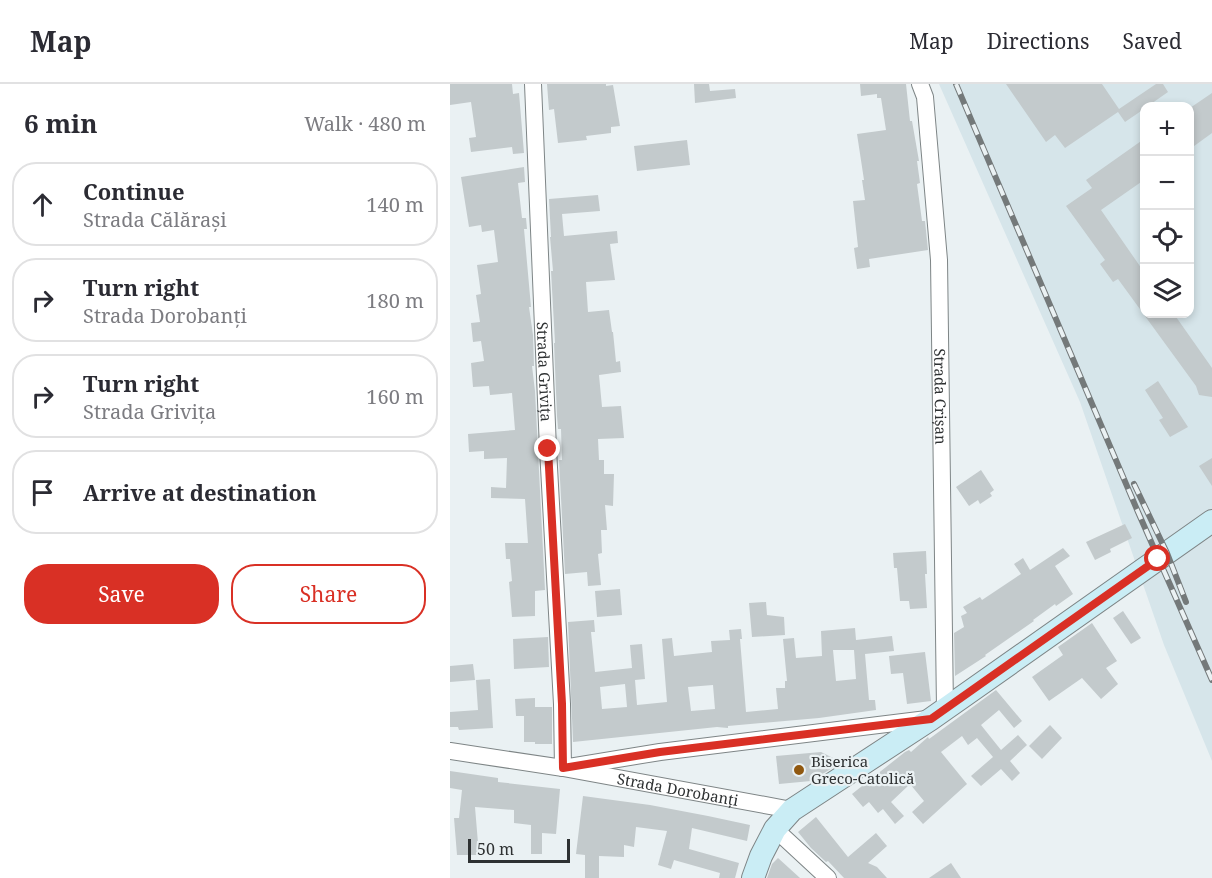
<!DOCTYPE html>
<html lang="en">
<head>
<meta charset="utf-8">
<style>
  :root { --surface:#fff; --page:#f2f2f3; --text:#2b2b33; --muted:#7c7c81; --line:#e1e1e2; --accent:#d93025 }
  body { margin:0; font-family:"Noto Serif",serif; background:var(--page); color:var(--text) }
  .controls { position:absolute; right:18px; top:18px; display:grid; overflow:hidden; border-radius:12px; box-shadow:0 3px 9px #0003 }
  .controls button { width:54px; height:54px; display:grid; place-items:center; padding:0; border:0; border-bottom:2px solid var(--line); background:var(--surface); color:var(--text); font:30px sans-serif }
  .scale { position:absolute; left:18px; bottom:15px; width:102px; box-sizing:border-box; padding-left:6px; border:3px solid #2e3132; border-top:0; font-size:16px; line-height:21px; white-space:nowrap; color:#2e3132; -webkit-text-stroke:4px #eaf1f3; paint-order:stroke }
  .stop { position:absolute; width:18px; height:18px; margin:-14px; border:4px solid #d93025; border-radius:50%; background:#fff }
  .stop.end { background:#d93025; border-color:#fff; box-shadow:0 2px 6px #0008 }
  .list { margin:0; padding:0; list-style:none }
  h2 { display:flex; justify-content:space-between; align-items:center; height:78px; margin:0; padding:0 24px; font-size:26px }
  h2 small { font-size:20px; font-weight:400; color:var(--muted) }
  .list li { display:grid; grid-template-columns:39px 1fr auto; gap:18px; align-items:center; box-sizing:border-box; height:84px; margin:0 12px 12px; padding:0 12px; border:2px solid var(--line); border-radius:24px }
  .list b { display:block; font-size:22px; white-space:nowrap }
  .list p { margin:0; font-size:20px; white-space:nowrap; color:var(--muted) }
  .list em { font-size:20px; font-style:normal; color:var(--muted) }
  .actions { display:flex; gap:12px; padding:18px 24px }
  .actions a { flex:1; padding:14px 0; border:2px solid var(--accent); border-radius:24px; text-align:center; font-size:21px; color:var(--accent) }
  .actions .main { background:var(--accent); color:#fff }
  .icon { flex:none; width:33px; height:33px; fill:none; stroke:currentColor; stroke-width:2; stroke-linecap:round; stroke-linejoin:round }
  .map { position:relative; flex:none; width:762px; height:794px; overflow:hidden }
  header { display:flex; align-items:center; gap:36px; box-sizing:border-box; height:84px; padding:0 30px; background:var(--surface); border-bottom:2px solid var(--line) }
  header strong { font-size:28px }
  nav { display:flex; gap:33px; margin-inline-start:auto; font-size:21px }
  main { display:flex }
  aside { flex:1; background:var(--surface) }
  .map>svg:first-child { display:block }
</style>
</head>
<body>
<header>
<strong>Map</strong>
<nav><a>Map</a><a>Directions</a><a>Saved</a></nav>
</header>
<main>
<aside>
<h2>6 min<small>Walk · 480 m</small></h2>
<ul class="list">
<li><svg class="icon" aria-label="ahead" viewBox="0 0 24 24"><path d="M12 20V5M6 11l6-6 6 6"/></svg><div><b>Continue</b><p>Strada Călărași</p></div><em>140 m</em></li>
<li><svg class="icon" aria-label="right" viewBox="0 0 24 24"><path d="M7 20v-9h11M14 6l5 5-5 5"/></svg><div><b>Turn right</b><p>Strada Dorobanți</p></div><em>180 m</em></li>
<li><svg class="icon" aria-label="right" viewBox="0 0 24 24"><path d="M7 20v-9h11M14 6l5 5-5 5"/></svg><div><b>Turn right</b><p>Strada Grivița</p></div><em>160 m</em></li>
<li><svg class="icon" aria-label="arrive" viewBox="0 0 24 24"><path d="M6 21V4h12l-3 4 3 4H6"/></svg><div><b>Arrive at destination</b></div></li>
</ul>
<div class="actions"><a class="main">Save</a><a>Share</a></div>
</aside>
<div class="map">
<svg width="762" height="794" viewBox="0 0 762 794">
  <rect width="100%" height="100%" fill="#eaf1f3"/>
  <path fill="#d6e5ea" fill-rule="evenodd" d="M489,0H762V677L714,561L630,318ZM694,22H740V230H694Z"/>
  <g fill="#c3cacc" fill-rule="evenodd">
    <path d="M0,0H62L63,10L69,9L74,69L63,70L62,63L21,68L19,54L26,53L21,18L0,21Z"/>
    <path d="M97,0H156V2L163,1L170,42L161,43V49L136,52L137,56L108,59L104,25L99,26Z"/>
    <path d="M244,0H259L260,7L285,5L286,14L245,19Z"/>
    <path d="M410,0H456L460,37H462L469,77H467L470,99L467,100L472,137H475L478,166L419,175L420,183L407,185L404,164L408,163L403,117L415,116L412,96H414L407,50L436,46L431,14H427V10L411,12Z"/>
    <path d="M556,0H652L669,25L706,0H713L718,8L698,22H694V25L675,38L668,28L615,64L605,51L596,58Z"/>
    <path d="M762,9V49L740,65V24Z"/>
    <path d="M694,55V96L651,126L694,188V230H724L762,284V313L749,311L746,302L668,195L663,198L650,180L655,176L616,122L642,104L636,96Z"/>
    <path d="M237,56L240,81L187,87L184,62Z"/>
    <path d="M74,83L75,98L68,99L72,134H76L77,145H74L81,223H79L83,251L84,282H82L85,307L95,506L85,507V532L62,533L59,498L62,497L60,475H56L55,459H78L75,415L41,414V403L56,404L57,374L34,375V367L19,368L18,350L65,346L62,309L40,311L39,302L23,303L21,279L34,277L31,257L23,258L21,239L30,238L26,211L31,210L27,181L48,178L44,146L32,148L31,141L19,143L11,93Z"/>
    <path d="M148,111L150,127L112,130L114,152L167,147L168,159L160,160L165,196L136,198L138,228L159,226L162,248H163L166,278L170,277L171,288L149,291L152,323L171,322L174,354L148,355L149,376H154V390H164L163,422L155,421L157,446H151L152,469L148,470L151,501L138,502L137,488L115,490L109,376H112L111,345H108L107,332L104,259H105L101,187H103L100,153H101L99,115Z"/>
    <path d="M708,297L738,343L720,353L709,336L713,334L695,306Z"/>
    <path d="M762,374V402L749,382Z"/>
    <path d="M531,386L544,406L540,409L542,412L530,420L528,416L519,422L506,403Z"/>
    <path d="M675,440L682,454L660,465L661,468L645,476L636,458Z"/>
    <path d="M613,464L620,472L605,482L623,510L606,522L605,520L583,536L584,537L535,571L536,572L505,592L504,549L514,543L511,532L517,529L513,523L530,513L532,516L571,490L564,480L573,474L580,486Z"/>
    <path d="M476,467L477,490H475L477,524L460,525L459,517H450L447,484H444L443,469Z"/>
    <path d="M170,505L172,531L147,533L145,507Z"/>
    <path d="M316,518L317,531L334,533L335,551L302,553L299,519Z"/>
    <path d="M673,527L691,554L681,560L663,534Z"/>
    <path d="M144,536L145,548H141L145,588L182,584L180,561L192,560L195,595L185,596L187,621L217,618L212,555L222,554L224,572L262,568L261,557L280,556L279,546L291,545L292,555H290L296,628L328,625L326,604H335V597H337L333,555L344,554L346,574L372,572L371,547L405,544L406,556L442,552L444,567L415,570L419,616H425L426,626L369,634L278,642V644L267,643L123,658L118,538ZM383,566H404L406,595L386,597ZM175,600L177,623L152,625L150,603ZM263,601L265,625L241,627L238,603Z"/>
    <path d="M642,539L667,577L656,584L668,600L651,615L632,594L599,617L582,593L613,571L608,563Z"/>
    <path d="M98,553L99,583L64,585L63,555Z"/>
    <path d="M475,568L481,617L457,620L453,589L441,590L439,572Z"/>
    <path d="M23,580L25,596L0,598V582Z"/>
    <path d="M40,595L43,644L9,646L8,643H0V628L28,626L26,596Z"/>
    <path d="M546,606L572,637L564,644L549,626L531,641L551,666L568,651L577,661L560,677L570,689L562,697L551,685L531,702L521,692L543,673L527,654L518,661L512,652L491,668L517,700L473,740L462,728L474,717L460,700L441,718L454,732L445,740L433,725L428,729L419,718L413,723L402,710L455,668L459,666L461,668L478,653L479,655Z"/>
    <path d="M85,614V623H102V660H85V658H74V632H66L65,615Z"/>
    <path d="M600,641L612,654L592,675L579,662Z"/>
    <path d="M371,668L383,674L384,683L361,697L329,700L326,672Z"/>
    <path d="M0,687L48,694V698L110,705L106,750L92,749V770H81V741L64,739V726L25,723L29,771H7L4,734H9L12,706L0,704Z"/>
    <path d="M133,712L200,721L258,732L300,741L297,757L242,744L239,765L289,779L285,794H269L270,789L224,776L221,785L208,781L217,747L186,743L184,763L174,761V773L149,772V794H135V771L126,770Z"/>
    <path d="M366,733L398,773L426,749L437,762L418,779L427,783L437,794H394L378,777L376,778L361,764L348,748Z"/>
    <path d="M328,774L350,794H317L322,780Z"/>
    <path d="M501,779L511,794H479Z"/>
  </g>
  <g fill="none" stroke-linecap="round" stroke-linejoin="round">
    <g stroke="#7e8586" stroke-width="18">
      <g id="street">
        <path id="s1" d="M83,0L98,365L112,620L113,684L210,668L477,635"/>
        <path id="s2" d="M470,0L475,13L489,176L495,625"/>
        <path id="s3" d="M0,667L113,684L342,726"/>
        <path d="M325,745L378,794"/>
      </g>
    </g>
    <g stroke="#7e8586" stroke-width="24">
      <path id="secondary" d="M303,794L311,772L325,745L342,726L481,635L762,437"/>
    </g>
    <use href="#street" stroke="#fff" stroke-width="16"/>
    <use href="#secondary" stroke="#caedf5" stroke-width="22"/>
    <g stroke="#74797a" stroke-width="6">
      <g id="rail">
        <path d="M506,0L688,428L762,596"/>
        <path d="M684,400L717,469L736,518"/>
      </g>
    </g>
    <use href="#rail" stroke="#eaf1f3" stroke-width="4" stroke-dasharray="11" stroke-linecap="butt"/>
  </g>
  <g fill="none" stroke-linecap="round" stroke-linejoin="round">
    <path stroke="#d93025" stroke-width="8" d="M98,365L112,620L113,684L210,668L481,635L708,475"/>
  </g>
  <circle fill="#905810" stroke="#eaf1f3" stroke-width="2" cx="349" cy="686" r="6"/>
  <g text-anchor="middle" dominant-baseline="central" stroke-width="4.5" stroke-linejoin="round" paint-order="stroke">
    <g font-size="15" fill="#2e3132" stroke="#eaf1f3">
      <text stroke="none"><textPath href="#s1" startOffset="288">Strada Grivița</textPath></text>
      <text stroke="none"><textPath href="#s2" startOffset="314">Strada Crișan</textPath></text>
      <text stroke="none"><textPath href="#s3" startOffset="231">Strada Dorobanți</textPath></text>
    </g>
    <g font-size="15" fill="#2e3132" stroke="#eaf1f3" text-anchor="start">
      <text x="361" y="677">Biserica<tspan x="361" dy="17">Greco-Catolică</tspan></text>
    </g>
  </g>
</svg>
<div class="controls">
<button>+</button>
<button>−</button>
<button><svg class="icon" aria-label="locate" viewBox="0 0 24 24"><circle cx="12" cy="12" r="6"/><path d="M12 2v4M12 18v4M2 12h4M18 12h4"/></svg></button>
<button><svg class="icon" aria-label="layers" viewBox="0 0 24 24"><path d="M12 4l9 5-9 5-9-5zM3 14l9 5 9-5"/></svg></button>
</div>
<div class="scale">50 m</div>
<div class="stop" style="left:708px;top:475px"></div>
<div class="stop end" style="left:98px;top:365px"></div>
</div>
</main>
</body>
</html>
